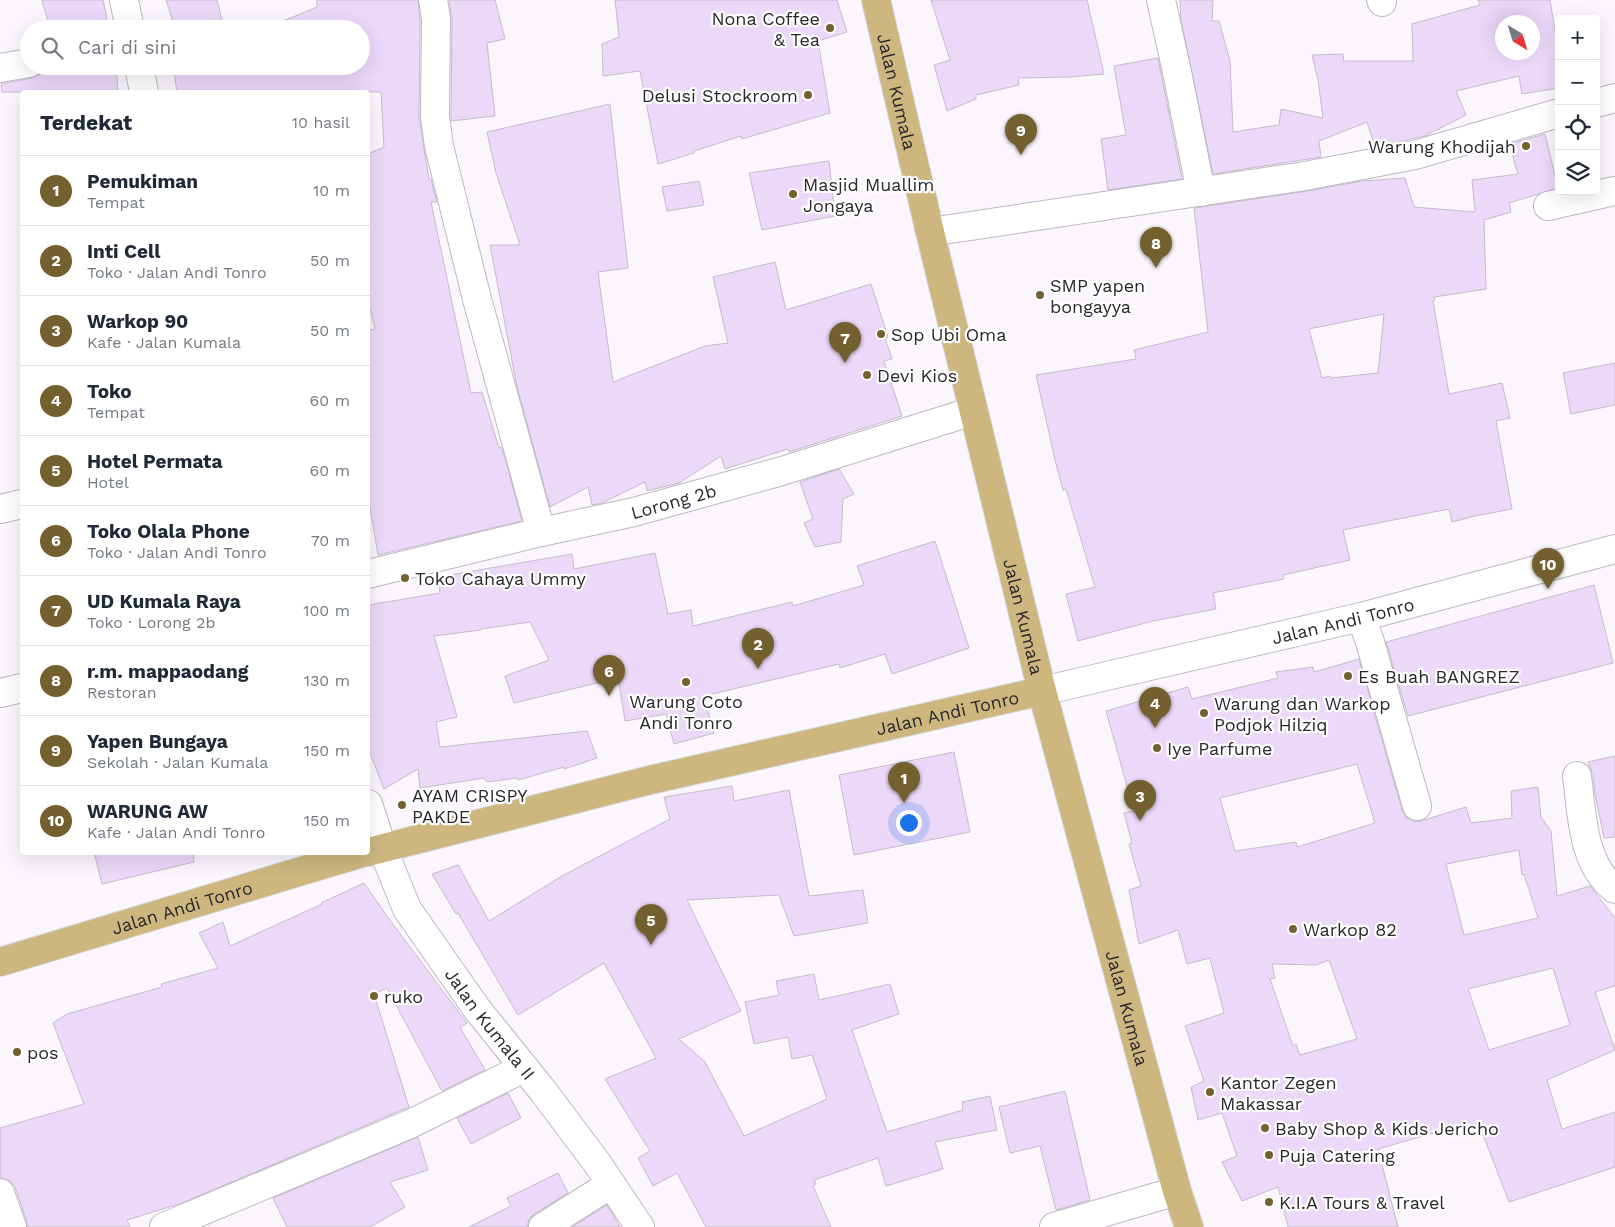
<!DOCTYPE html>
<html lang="id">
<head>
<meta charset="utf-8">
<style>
  :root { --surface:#fff; --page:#f6f6f7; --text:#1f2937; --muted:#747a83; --line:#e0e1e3; --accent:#74602f }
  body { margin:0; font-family:"Work Sans",sans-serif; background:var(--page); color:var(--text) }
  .controls { position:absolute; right:15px; top:15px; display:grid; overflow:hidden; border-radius:5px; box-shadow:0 5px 20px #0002 }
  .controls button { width:45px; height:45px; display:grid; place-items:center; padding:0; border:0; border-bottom:1px solid var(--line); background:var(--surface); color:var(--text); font:25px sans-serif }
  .compass { position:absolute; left:1495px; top:15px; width:45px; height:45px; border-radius:50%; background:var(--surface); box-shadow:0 5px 20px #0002; rotate:142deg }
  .you { position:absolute; left:908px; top:822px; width:18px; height:18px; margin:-12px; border:4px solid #fff; border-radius:50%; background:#1a73e8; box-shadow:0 0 0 8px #1a73e833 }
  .badge { display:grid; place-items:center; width:32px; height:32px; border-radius:50%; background:var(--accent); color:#fff; font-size:16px; font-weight:700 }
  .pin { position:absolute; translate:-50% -41px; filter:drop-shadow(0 1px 2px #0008) }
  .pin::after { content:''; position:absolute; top:26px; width:18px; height:15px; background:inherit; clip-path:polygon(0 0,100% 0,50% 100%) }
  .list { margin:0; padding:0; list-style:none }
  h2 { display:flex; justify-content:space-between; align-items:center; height:65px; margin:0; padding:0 20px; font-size:21px }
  h2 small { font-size:16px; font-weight:400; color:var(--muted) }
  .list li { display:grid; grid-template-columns:32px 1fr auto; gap:15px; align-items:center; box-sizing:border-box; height:70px; padding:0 20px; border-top:1px solid var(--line) }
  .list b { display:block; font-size:19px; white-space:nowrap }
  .list p { margin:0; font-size:16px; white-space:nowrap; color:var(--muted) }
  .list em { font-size:16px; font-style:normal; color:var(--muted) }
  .icon { flex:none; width:28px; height:28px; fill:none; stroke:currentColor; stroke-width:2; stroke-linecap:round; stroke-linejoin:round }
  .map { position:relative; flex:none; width:1615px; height:1227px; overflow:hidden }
  .search { position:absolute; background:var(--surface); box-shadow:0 5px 20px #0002; left:20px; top:20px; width:350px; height:55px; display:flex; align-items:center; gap:12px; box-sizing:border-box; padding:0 18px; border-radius:28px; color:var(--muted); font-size:19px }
  .panel { position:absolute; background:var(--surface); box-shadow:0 5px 20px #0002; left:20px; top:90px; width:350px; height:765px; border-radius:5px }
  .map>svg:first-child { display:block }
</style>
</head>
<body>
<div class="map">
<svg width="1615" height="1227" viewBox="0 0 1615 1227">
  <rect width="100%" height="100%" fill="#fbf6fe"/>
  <g fill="#ecd8f9" stroke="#c4bdc9" fill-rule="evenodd">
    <path d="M42,0H103L109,29H50Z"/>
    <path d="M166,0H217L224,29H175Z"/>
    <path d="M317,0H418L420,20L419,117L429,179H431L437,202H431L471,393L482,392L499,448L502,447L522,521L378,555L368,496V330L375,329L368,301V154L384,147L381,92H177L173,66H361V29H264L317,7Z"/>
    <path d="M449,0H495L505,39L487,43L495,116L451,121L452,19Z"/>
    <path d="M615,0H837L847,32L818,41L830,113L742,139L741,136L694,151V153L658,164L640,71L603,76L602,44L619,37Z"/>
    <path d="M931,0H1087L1104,74L1071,77L1018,78L1019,85L976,95V99L947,111L934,65L950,60Z"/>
    <path d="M1180,0H1213L1212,21H1219L1230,61L1233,132L1279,125L1281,109L1323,118L1318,80L1312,55L1343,54L1344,61H1413L1412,24L1480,5L1478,0H1550L1559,56V88L1522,94L1519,76L1456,91L1466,115L1425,136L1375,147L1367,122L1319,141L1321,157L1213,174L1181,20ZM1502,22H1532V52H1502Z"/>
    <path d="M1158,58L1182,179L1108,190L1101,139L1126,135L1114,66Z"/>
    <path d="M70,66H116L118,92H2L1,84L32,78L40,74Z"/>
    <path d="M610,104L628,268L598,272L613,382L705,346L728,343L713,277L775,262L786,310L871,284L888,337L885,338L892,359L884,361L902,416L789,452L788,449L725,469L721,456L679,483L647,491L645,482L602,503L592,505L588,487L550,507L517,387L490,245H520L496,173L487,132Z"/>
    <path d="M1545,134L1558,188L1509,203L1511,212L1484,220L1486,289L1434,297L1435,300L1433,301L1449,394L1502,383L1510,418L1496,421L1512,509L1475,516L1452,522L1449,509L1343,530L1350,560L1283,575L1284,579L1213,593L1216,609L1153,621L1078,641L1066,594L1095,587L1066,489L1063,490L1056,464L1036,375L1136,359L1134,350L1208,332L1194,208L1307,191L1362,181L1405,178L1414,207L1475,212L1472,180L1518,174L1509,144ZM1384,314L1378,373L1331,378L1330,376L1322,378L1309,329Z"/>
    <path d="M829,161L835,216L762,230L749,173Z"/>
    <path d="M699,181L704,205L667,211L662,187Z"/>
    <path d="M1615,363V405L1571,414L1563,373Z"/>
    <path d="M839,469L854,494L843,499L841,542L815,547L804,523L813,519L800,482Z"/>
    <path d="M935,541L969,648L892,674L885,654L840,668L839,664L704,696L714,733L674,744L666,714L625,721L618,678L514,703L505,676L549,660L530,622L481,629V630L434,636L457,717L436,722L440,747L587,731L597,758L564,769V767L518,780L517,778L487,782L484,778L420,788L418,769L384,789L368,748V605L440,593L438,577L572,554L574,569L655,553L668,614L691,610L693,626L792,602L793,606L864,585L857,566Z"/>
    <path d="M1594,585L1613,663L1408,716L1386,642Z"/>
    <path d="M1359,659L1402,810L1406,817L1413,821H1421L1466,807L1471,823L1512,818L1511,791L1538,787L1541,817L1551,831L1557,896L1590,886L1615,918V986L1595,992L1615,1050L1547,1080L1562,1129L1615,1112V1167L1509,1202L1480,1127L1463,1132L1461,1125L1378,1149L1398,1227H1288L1278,1187L1242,1201L1222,1162L1237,1156L1222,1113L1198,1120L1191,1087L1204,1081L1185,1026L1224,1013L1210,958L1187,964L1178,930L1139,944L1129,890L1141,886L1129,844L1132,843L1124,813L1134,811L1106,711L1188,687L1192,699L1278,678L1276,672L1313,667L1314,672ZM1357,764L1375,823L1297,847L1296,842L1235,851L1220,798ZM1519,850L1522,875L1524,874L1538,918L1464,935L1446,864ZM1329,960L1357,1039L1300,1055L1296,1044L1293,1046L1270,979L1275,978L1272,964L1316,965ZM1553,968L1570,1025L1489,1050L1468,989Z"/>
    <path d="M954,752L970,832L854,855L839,775Z"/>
    <path d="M1615,756V837L1604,838L1595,794L1593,774L1588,762Z"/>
    <path d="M732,786L734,801L789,790L809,896L863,890L868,923L794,936L779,895L687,900L741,1011L679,1039L705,1062L744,1136L827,1099L812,1055L792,1059L788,1037L754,1044L745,1002L779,995L776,981L814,974L819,1000L890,984L899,1014L852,1030L887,1132L963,1110L962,1102L990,1096L997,1130L935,1142L943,1169L886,1186L878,1158L814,1180L816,1184L813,1186L831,1227H706L677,1173L653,1186L638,1158L650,1151L605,1079L656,1058L604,963L518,1015L458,913L456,914L432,874L458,865L489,921L562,876L670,819L664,797Z"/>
    <path d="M94,852H193L194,862L102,884Z"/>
    <path d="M364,883L389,919L467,1023L460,1027L485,1070L442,1091L387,988L374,994L409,1107L182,1203L127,1220L130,1227H27V1222L15,1187L10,1181L0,1178V1128L84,1104L53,1023L67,1014L162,987L161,984L218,968L199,933L223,922L230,946L322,904L321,903Z"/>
    <path d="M1065,1091L1090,1200L1056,1210L1040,1146L1010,1153L999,1107Z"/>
    <path d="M508,1093L521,1118L471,1144L457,1118Z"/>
    <path d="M418,1137L428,1170L390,1182L405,1207L370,1227H287L273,1198Z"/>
    <path d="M558,1173L568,1193L534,1214L529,1219L527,1227H469L511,1206L507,1198Z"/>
    <path d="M607,1205L620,1227H572Z"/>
  </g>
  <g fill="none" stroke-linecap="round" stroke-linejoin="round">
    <g stroke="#beb7c3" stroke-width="30">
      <g id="minor">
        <path d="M124,0L130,29"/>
        <path d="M433,0L436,19L435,117L439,146L477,299L541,532"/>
        <path d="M1161,0L1177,72L1201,192"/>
        <path d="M1381,0L1382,2"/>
        <path d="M139,66L144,92"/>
        <path d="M0,68L29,63"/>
        <path d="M1596,103L1615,98"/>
        <path d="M1548,206L1615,191"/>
        <path d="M930,232L1305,176L1415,155L1559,113"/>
        <path d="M0,509L22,504"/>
        <path id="s1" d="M368,574L541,532L634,512L782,471L973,411"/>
        <path d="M1361,617L1370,642L1417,806"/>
        <path id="s2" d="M1042,691L1361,617L1615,549"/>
        <path d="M0,693L22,688"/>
        <path d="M1577,776C1582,814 1582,864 1615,889"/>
        <path id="s3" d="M368,804L382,847L407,909L477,1009L543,1091L597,1163L640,1227"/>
        <path d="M0,1193L12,1227"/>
        <path d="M164,1227L410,1124L524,1068"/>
        <path d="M543,1227L611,1184"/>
        <path d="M1054,1227L1177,1191"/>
      </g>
    </g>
    <g stroke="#d4d4d5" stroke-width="30">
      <g id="major">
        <path id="s4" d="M876,0L930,232L1042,691L1177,1191L1189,1227"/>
        <path id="s5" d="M368,852L650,780L1042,691"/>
        <path id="s6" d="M0,962L365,852"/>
      </g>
    </g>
    <use href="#minor" stroke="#fff" stroke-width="28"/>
    <use href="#major" stroke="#cdb77f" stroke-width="28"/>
  </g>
  <g fill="#74602f" stroke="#fff" stroke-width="2">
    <circle cx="830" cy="28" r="5"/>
    <circle cx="808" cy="95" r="5"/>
    <circle cx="1526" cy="146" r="5"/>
    <circle cx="793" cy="194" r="5"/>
    <circle cx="1040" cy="295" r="5"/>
    <circle cx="881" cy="334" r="5"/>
    <circle cx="867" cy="375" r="5"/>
    <circle cx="405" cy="578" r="5"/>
    <circle cx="1348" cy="676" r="5"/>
    <circle cx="686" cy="682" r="5"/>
    <circle cx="1204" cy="713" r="5"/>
    <circle cx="1157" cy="748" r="5"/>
    <circle cx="402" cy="805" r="5"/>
    <circle cx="1293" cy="929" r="5"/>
    <circle cx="374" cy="996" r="5"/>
    <circle cx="17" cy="1052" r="5"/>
    <circle cx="1210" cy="1092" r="5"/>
    <circle cx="1265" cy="1128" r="5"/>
    <circle cx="1269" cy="1155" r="5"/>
    <circle cx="1269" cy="1202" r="5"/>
  </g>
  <g text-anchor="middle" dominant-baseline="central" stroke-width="4.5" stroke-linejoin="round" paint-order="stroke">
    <g font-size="18" fill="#2a272c" stroke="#fff" text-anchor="start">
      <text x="820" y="18" text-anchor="end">Nona Coffee<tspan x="820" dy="21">&amp; Tea</tspan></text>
      <text x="798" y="95" text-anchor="end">Delusi Stockroom</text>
      <text x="1516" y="146" text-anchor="end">Warung Khodijah</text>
      <text x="803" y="184">Masjid Muallim<tspan x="803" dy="21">Jongaya</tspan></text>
      <text x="1050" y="285">SMP yapen<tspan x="1050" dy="21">bongayya</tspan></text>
      <text x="891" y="334">Sop Ubi Oma</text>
      <text x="877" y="375">Devi Kios</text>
      <text x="415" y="578">Toko Cahaya Ummy</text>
      <text x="1358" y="676">Es Buah BANGREZ</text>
      <text x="686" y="701" text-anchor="middle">Warung Coto<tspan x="686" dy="21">Andi Tonro</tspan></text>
      <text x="1214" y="703">Warung dan Warkop<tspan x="1214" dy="21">Podjok Hilziq</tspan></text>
      <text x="1167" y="748">Iye Parfume</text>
      <text x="412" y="795">AYAM CRISPY<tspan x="412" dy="21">PAKDE</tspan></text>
      <text x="1303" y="929">Warkop 82</text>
      <text x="384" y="996">ruko</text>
      <text x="27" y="1052">pos</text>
      <text x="1220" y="1082">Kantor Zegen<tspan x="1220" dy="21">Makassar</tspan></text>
      <text x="1275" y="1128">Baby Shop &amp; Kids Jericho</text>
      <text x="1279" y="1155">Puja Catering</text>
      <text x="1279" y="1202">K.I.A Tours &amp; Travel</text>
    </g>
    <g font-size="18" fill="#2a272c" stroke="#fff">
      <text stroke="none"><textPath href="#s4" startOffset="94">Jalan Kumala</textPath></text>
      <text stroke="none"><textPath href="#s1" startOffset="314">Lorong 2b</textPath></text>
      <text stroke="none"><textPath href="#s4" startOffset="634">Jalan Kumala</textPath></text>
      <text stroke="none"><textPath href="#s2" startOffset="309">Jalan Andi Tonro</textPath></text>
      <text stroke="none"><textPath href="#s5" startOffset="596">Jalan Andi Tonro</textPath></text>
      <text stroke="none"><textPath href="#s6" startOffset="190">Jalan Andi Tonro</textPath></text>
      <text stroke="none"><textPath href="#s4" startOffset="1039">Jalan Kumala</textPath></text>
      <text stroke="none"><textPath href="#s3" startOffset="254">Jalan Kumala II</textPath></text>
    </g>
  </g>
</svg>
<div class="controls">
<button>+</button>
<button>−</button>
<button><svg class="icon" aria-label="locate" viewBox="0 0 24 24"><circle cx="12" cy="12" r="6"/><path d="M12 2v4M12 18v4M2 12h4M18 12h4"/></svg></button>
<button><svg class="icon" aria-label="layers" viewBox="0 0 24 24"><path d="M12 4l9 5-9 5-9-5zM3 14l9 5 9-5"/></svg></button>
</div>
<svg class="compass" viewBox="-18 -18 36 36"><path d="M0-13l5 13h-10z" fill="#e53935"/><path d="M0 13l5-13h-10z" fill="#747a83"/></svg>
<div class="you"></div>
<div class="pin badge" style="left:904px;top:803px">1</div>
<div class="pin badge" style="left:758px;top:669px">2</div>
<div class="pin badge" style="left:1140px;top:821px">3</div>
<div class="pin badge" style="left:1155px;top:728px">4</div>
<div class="pin badge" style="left:651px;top:945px">5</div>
<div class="pin badge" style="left:609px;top:696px">6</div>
<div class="pin badge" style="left:845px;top:363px">7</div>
<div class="pin badge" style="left:1156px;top:268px">8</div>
<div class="pin badge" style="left:1021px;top:155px">9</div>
<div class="pin badge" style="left:1548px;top:589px">10</div>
<div class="search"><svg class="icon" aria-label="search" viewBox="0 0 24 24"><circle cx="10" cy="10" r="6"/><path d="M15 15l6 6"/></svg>Cari di sini</div>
<section class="panel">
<h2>Terdekat<small>10 hasil</small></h2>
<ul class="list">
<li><span class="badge">1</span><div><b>Pemukiman</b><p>Tempat</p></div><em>10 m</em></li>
<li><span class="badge">2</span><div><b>Inti Cell</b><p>Toko · Jalan Andi Tonro</p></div><em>50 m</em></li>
<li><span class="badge">3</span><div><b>Warkop 90</b><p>Kafe · Jalan Kumala</p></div><em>50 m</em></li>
<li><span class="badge">4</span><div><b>Toko</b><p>Tempat</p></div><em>60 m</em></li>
<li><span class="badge">5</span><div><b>Hotel Permata</b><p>Hotel</p></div><em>60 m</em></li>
<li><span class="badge">6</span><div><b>Toko Olala Phone</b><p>Toko · Jalan Andi Tonro</p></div><em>70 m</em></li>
<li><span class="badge">7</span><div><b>UD Kumala Raya</b><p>Toko · Lorong 2b</p></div><em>100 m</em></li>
<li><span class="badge">8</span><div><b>r.m. mappaodang</b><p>Restoran</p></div><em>130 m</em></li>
<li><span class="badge">9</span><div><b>Yapen Bungaya</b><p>Sekolah · Jalan Kumala</p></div><em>150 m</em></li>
<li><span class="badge">10</span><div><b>WARUNG AW</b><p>Kafe · Jalan Andi Tonro</p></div><em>150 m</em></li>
</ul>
</section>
</div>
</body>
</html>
